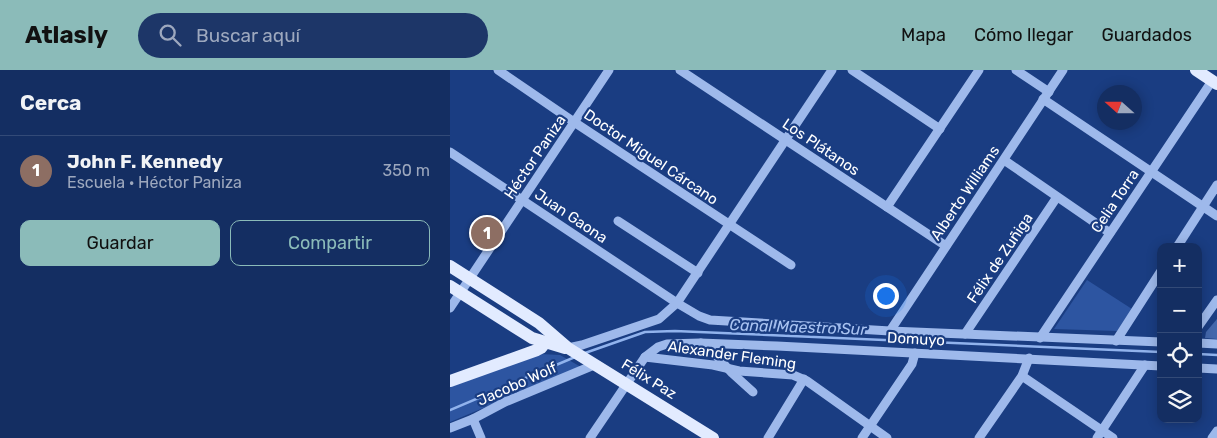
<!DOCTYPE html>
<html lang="es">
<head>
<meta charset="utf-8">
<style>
  :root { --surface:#142e62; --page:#1d3668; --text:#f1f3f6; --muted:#9da8be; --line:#334a77; --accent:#8bbbb9 }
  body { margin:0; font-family:Rubik,sans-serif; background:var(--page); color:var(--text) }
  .controls { position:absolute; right:15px; bottom:15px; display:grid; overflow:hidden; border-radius:10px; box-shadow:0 2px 12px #0003 }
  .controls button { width:45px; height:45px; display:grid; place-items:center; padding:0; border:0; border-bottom:1px solid var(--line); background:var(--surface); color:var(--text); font:25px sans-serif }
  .compass { position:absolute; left:647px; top:15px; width:45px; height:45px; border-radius:50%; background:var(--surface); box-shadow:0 2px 12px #0003; rotate:291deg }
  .you { position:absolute; left:435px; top:225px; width:18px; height:18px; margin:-12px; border:4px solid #fff; border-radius:50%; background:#1a73e8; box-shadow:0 0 0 8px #1a73e833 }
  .badge { display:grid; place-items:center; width:32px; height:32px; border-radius:50%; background:var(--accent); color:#fff; font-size:16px; font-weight:700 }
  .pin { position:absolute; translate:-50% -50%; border:2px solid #fff; box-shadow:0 1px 5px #0006 }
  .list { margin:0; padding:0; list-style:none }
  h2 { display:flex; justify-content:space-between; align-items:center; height:65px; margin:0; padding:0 20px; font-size:21px }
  h2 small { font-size:16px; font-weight:400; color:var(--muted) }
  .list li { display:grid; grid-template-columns:32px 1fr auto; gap:15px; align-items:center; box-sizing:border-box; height:70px; padding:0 20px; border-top:1px solid var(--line) }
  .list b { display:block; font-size:19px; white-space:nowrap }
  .list p { margin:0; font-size:16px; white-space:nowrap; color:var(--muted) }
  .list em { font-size:16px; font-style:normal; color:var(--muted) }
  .actions { display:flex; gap:10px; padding:15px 20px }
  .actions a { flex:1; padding:11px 0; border:1px solid var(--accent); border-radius:10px; text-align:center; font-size:18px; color:var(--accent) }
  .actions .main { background:var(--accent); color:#111 }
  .icon { flex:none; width:28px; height:28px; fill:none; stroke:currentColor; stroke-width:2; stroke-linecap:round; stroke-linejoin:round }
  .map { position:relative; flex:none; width:767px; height:368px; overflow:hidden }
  header { display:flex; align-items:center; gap:30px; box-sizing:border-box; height:70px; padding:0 25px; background:var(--accent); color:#111 }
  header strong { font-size:24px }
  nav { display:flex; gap:28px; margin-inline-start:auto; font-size:18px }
  .search { width:350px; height:45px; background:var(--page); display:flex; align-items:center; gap:12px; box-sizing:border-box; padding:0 18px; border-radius:28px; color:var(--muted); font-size:19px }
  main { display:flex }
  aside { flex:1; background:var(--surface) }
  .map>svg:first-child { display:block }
</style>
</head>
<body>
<header>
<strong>Atlasly</strong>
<div class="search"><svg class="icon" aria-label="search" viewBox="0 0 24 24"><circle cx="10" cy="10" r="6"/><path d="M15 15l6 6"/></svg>Buscar aquí</div>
<nav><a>Mapa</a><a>Cómo llegar</a><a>Guardados</a></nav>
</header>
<main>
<aside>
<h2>Cerca<small></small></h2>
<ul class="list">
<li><span class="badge" style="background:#8d6e63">1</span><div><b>John F. Kennedy</b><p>Escuela · Héctor Paniza</p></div><em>350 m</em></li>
</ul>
<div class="actions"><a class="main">Guardar</a><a>Compartir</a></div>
</aside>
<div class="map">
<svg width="767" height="368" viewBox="0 0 767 368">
  <rect width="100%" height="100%" fill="#1a3d82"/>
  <g fill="#2d55a1">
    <path d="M637,210L682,239L667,261L604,259Z"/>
    <path d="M90,284L110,285L131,297L0,352V317Z"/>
  </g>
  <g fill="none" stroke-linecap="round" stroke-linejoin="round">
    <g stroke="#91b3ed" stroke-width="2.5">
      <path d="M135,283L195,262L225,261L711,282"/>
      <path d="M748,284L767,285"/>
      <path d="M0,340L125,287"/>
    </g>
  </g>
  <path fill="#4367ab" d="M767,249V269L755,268L756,262Z"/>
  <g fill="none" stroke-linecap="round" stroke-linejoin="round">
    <g stroke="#9eb9eb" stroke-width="9">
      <path d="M48,0L124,52L341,195"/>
      <path d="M230,0L496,176"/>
      <path d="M402,0L490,59"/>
      <path d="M566,0L599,22"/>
      <path d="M593,29L767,146"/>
      <path d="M0,82L227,233L249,246L260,250L440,261L711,272"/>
      <path d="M554,90L660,163"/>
      <path d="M437,137L529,0"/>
      <path d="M168,151L248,203"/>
      <path d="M727,177L767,115"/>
      <path d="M0,238L159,0"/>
      <path d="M748,257L767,230"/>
      <path d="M440,261L613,0"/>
      <path d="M515,264L607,127"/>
      <path d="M590,268L762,11"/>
      <path d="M666,271L711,201"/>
      <path d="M251,273L261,280L282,303L303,322"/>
      <path d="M748,273L767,274"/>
      <path d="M118,278L132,275L209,249L227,233L382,0"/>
      <path d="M195,287L263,295L289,301L343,305L357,311L437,368"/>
      <path d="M748,298L767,299"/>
      <path d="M572,306L663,368"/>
      <path d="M23,349L31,368"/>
      <path d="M0,358L23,349L55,332L144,295"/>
      <path d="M140,368L195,287L208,277L217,274L250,273L327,276L711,296"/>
      <path d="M318,368L354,309"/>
      <path d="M412,368L462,294L465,283"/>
      <path d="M529,368L572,306L579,288"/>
      <path d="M647,368L695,295"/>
      <path d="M762,368L767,361"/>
    </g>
    <g stroke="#e2ebff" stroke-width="12">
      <path d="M746,0L767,14"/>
      <path d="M0,196L89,253L118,278L263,368"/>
      <path d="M0,216L82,268L115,278"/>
      <path d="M0,311L87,280L91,278L95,273"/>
    </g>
  </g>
  <g text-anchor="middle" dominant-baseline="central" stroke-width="4.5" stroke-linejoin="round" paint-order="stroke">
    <g font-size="15" fill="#fff" stroke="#1a3d82">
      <text transform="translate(371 77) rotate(34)">Los Plátanos</text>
      <text transform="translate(85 87) rotate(-56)">Héctor Paniza</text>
      <text transform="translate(201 87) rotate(34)">Doctor Miguel Cárcano</text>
      <text transform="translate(515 123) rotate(-56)">Alberto Williams</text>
      <text transform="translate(665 131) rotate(-56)">Celia Torra</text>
      <text transform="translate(121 146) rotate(34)">Juan Gaona</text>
      <text transform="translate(550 188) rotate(-56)">Félix de Zuñiga</text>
      <text transform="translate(466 269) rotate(3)">Domuyo</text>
      <text transform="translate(282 285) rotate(8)">Alexander Fleming</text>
      <text transform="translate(199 309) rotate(32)">Félix Paz</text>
      <text transform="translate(67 314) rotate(-24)">Jacobo Wolf</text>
    </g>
    <g font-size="16" font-style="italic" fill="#aac4f2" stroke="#1a3d82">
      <text transform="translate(348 257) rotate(2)">Canal Maestro Sur</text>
    </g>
  </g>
</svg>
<div class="controls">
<button>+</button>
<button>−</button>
<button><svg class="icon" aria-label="locate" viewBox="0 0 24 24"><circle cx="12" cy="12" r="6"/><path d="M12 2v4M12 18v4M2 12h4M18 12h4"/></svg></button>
<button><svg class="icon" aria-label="layers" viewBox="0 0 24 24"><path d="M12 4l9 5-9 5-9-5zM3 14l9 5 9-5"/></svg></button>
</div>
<svg class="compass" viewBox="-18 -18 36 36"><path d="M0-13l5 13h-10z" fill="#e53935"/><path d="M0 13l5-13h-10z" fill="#9da8be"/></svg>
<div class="you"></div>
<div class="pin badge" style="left:37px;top:163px;background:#8d6e63">1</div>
</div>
</main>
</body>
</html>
